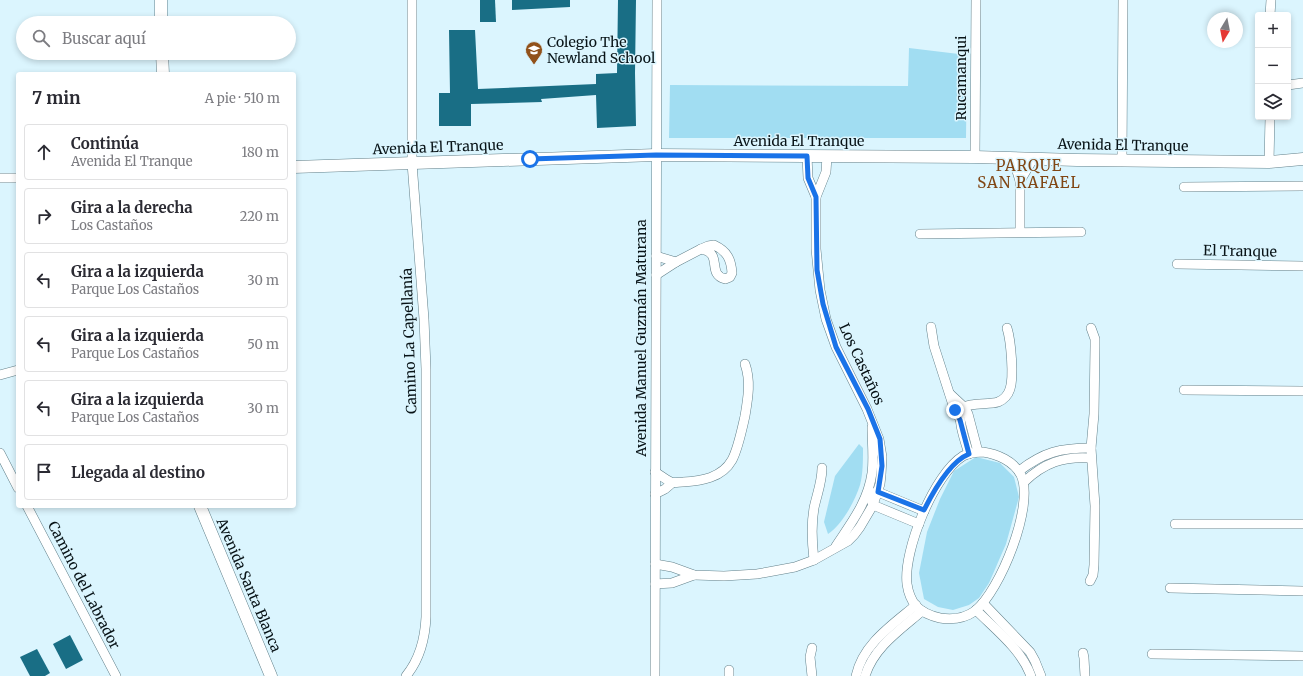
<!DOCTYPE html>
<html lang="es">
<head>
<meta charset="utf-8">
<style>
  :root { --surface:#fff; --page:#f2f2f3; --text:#2b2b33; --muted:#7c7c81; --line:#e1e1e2 }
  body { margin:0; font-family:Merriweather,serif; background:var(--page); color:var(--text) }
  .controls { position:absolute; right:12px; top:12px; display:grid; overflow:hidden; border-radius:4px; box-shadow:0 2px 6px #0003 }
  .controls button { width:36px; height:36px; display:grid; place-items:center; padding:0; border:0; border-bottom:1px solid var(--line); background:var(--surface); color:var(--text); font:20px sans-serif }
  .compass { position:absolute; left:1207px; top:12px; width:36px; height:36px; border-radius:50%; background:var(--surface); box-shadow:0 2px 6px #0003; rotate:190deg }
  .stop { position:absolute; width:12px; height:12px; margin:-9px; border:3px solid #1a73e8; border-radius:50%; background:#fff }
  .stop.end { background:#1a73e8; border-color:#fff; box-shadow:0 1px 4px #0008 }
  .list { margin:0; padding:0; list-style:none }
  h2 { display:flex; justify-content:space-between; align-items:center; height:52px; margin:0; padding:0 16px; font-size:17px }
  h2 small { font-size:13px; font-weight:400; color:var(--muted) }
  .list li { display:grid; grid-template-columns:26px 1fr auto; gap:12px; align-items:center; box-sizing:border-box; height:56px; margin:0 8px 8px; padding:0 8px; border:1px solid var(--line); border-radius:4px }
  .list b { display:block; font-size:15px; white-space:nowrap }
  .list p { margin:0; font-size:13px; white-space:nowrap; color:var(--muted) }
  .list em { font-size:13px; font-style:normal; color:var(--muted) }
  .icon { flex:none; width:22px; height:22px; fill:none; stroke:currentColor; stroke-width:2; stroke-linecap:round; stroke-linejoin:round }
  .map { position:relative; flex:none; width:1303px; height:676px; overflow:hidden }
  .search { position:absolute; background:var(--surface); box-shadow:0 2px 6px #0003; left:16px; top:16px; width:280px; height:44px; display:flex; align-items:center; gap:10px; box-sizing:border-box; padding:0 14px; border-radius:22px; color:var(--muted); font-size:15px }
  .panel { position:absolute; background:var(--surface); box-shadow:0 2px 6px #0003; left:16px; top:72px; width:280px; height:436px; border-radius:4px }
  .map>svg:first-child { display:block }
</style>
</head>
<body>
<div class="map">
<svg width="1303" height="676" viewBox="0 0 1303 676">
  <rect width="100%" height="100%" fill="#dbf5fe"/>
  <g fill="#a1ddf2">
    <path d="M909,48L967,55L966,138H669L670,85L908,86Z"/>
    <path d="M859,444L863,448C863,460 863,474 860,485C855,501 842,525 828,534L824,522L835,476Z"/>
    <path d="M976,457L1000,463L1014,477L1019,497L1006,544L989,583L979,598L969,605L953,610L938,607L924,599L919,573L927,532L940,499L954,471Z"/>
  </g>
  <g fill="#196e85">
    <path d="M480,0H495L496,22H480Z"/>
    <path d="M512,0H570V7L512,10Z"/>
    <path d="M618,0H636L635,73L636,126L597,128L596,95L541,99L542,102L471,104V126H439V93H450L449,30H475L478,89L596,84V74L617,73Z"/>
    <path d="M70,635L83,660L66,669L53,644Z"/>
    <path d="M37,649L50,673L45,676H30L20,657Z"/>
  </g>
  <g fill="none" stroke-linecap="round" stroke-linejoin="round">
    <g stroke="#62808a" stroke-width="10">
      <g id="street">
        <path d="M1270,15L1271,0"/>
        <path d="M1288,85L1303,83"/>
        <path d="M807,156L808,178L816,197"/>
        <path d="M975,157L976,0"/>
        <path d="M1013,158L1020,181V232"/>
        <path d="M1122,161L1123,0"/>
        <path d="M1269,162L1270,117"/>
        <path d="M0,178H18"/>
        <path d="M1020,181L1033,159"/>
        <path d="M1184,187L1303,186"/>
        <path d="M920,234L1081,232"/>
        <path d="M714,245C727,251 731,259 732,273L730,277L725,279C706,274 724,253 701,249L708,246Z"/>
        <path d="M656,256L676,262"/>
        <path d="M1177,264L1303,266"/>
        <path d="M656,275L676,262L701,249"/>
        <path d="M931,327L934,346L953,405L960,419"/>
        <path d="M0,375L18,370"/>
        <path d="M1184,390L1303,391"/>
        <path d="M950,394L964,407L968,414L978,452"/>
        <path d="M983,452C997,454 1014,461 1021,475C1035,505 1000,591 975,611C965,618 952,620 940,618C931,616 923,613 916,606C911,600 908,591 907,584C903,551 934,474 963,456C969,453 976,452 983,452Z"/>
        <path d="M0,453L18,488"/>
        <path d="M969,454C966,444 956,417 962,409C967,402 989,405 998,402C1003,400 1008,395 1010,389C1014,377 1011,341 1007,328"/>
        <path d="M1019,471C1044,452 1060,448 1091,448"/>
        <path d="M655,472C660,475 665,479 671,482C674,483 679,482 683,482C701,481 722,478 732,460C738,449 742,429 745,416C748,398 751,381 745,364"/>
        <path d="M1024,482C1044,463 1063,456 1091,458"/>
        <path d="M873,493L878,492L924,511"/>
        <path d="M655,494L665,489L672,483"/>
        <path d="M871,500L873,505L919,524"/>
        <path d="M27,506L116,676"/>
        <path d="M1175,524H1303"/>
        <path d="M836,546C851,523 868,502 872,473C874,458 872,442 872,427"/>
        <path d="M814,560C812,543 811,525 814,508C817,494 822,482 822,468"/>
        <path d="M655,564L672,567L694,575L724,576L757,574L795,567L814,560L848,541L854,535L860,527L873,505L880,484L881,475L882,457L879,439L867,409L836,347L826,319L820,290L816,249V197L826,172L827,156"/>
        <path d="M1090,581L1093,575L1094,565L1095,506L1091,448L1094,414L1095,346V339L1091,328"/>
        <path d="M655,584L672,583L694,575"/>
        <path d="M1170,588L1303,591"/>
        <path d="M983,603L1030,652L1035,661L1041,676"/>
        <path d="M976,610C996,630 1021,649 1031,676"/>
        <path d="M1083,653L1084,658L1085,676"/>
        <path d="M1152,654L1303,656"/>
        <path d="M406,676C420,659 425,639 426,617V369L424,319L412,163V0"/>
        <path d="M655,676L657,0"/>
        <path d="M729,676V670"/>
        <path d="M812,676L810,657L812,648"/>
        <path d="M856,676C863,644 892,625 916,605"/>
        <path d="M865,676C874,647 900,630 922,611"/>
      </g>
    </g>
    <g stroke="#62808a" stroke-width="13">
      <g id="secondary">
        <path d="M161,0V23"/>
        <path d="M162,53L163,74"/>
        <path d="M294,167L656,155L975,157L1077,160L1269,162L1303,159"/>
        <path d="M200,506L271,676"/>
      </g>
    </g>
    <use href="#street" stroke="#fff" stroke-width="9"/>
    <use href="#secondary" stroke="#fff" stroke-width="12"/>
  </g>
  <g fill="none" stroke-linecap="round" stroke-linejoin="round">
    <path stroke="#1a73e8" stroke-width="5" d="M530,159L656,155L807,156L808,178L816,197L817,270L823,304L836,347L868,409L880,439L882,466L878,492L924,510C933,492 949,462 969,454L960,420L955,410"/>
  </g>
  <defs>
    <g id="school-pin" transform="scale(0.9)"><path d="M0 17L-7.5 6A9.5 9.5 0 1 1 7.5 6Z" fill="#91511a" stroke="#dbf5fe"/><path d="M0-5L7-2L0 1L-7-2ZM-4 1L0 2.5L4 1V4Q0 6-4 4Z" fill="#fff"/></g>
  </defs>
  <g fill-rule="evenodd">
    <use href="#school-pin" x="534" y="50"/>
  </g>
  <g text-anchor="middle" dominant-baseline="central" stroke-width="3" stroke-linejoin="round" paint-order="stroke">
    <g font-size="14" fill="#081317" stroke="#dbf5fe" text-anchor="start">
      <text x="547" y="42">Colegio The<tspan x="547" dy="16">Newland School</tspan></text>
    </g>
    <g font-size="14" fill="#081317" stroke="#dbf5fe">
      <text transform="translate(961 78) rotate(-90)">Rucamanqui</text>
      <text x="799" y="141">Avenida El Tranque</text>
      <text transform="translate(1123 145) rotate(1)">Avenida El Tranque</text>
      <text transform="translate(438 147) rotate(-2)">Avenida El Tranque</text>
      <text transform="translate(1240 251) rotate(1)">El Tranque</text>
      <text transform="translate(641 338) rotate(-90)">Avenida Manuel Guzmán Maturana</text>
      <text transform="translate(409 341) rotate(-92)">Camino La Capellanía</text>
      <text transform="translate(862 364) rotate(65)">Los Castaños</text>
      <text transform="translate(84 585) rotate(63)">Camino del Labrador</text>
      <text transform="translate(249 585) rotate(67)">Avenida Santa Blanca</text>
    </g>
    <g font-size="15" letter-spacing="1" fill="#804614" stroke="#dbf5fe">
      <text x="1029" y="165">PARQUE<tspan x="1029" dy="17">SAN RAFAEL</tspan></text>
    </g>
  </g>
</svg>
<div class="controls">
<button>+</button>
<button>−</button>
<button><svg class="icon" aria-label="layers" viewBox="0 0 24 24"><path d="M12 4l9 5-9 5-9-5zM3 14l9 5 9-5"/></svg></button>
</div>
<svg class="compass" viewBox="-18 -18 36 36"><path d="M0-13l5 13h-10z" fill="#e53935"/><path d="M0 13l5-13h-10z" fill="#7c7c81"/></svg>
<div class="stop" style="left:530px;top:159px"></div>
<div class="stop end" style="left:955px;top:410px"></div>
<div class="search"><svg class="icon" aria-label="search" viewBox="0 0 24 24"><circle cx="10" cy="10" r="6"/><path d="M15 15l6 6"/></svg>Buscar aquí</div>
<section class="panel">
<h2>7 min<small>A pie · 510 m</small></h2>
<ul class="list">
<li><svg class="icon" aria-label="ahead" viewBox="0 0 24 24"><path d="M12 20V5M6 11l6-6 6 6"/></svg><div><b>Continúa</b><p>Avenida El Tranque</p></div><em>180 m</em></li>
<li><svg class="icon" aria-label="right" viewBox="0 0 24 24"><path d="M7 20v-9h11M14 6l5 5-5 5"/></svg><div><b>Gira a la derecha</b><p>Los Castaños</p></div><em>220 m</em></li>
<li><svg class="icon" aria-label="left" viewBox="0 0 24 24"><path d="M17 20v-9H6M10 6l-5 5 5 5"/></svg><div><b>Gira a la izquierda</b><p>Parque Los Castaños</p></div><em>30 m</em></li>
<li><svg class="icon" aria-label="left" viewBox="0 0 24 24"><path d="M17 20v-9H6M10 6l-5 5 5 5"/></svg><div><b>Gira a la izquierda</b><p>Parque Los Castaños</p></div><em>50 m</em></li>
<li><svg class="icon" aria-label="left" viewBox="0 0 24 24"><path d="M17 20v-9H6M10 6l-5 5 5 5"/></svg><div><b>Gira a la izquierda</b><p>Parque Los Castaños</p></div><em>30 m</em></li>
<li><svg class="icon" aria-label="arrive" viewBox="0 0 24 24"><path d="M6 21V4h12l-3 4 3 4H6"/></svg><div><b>Llegada al destino</b></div></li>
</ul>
</section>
</div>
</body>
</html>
